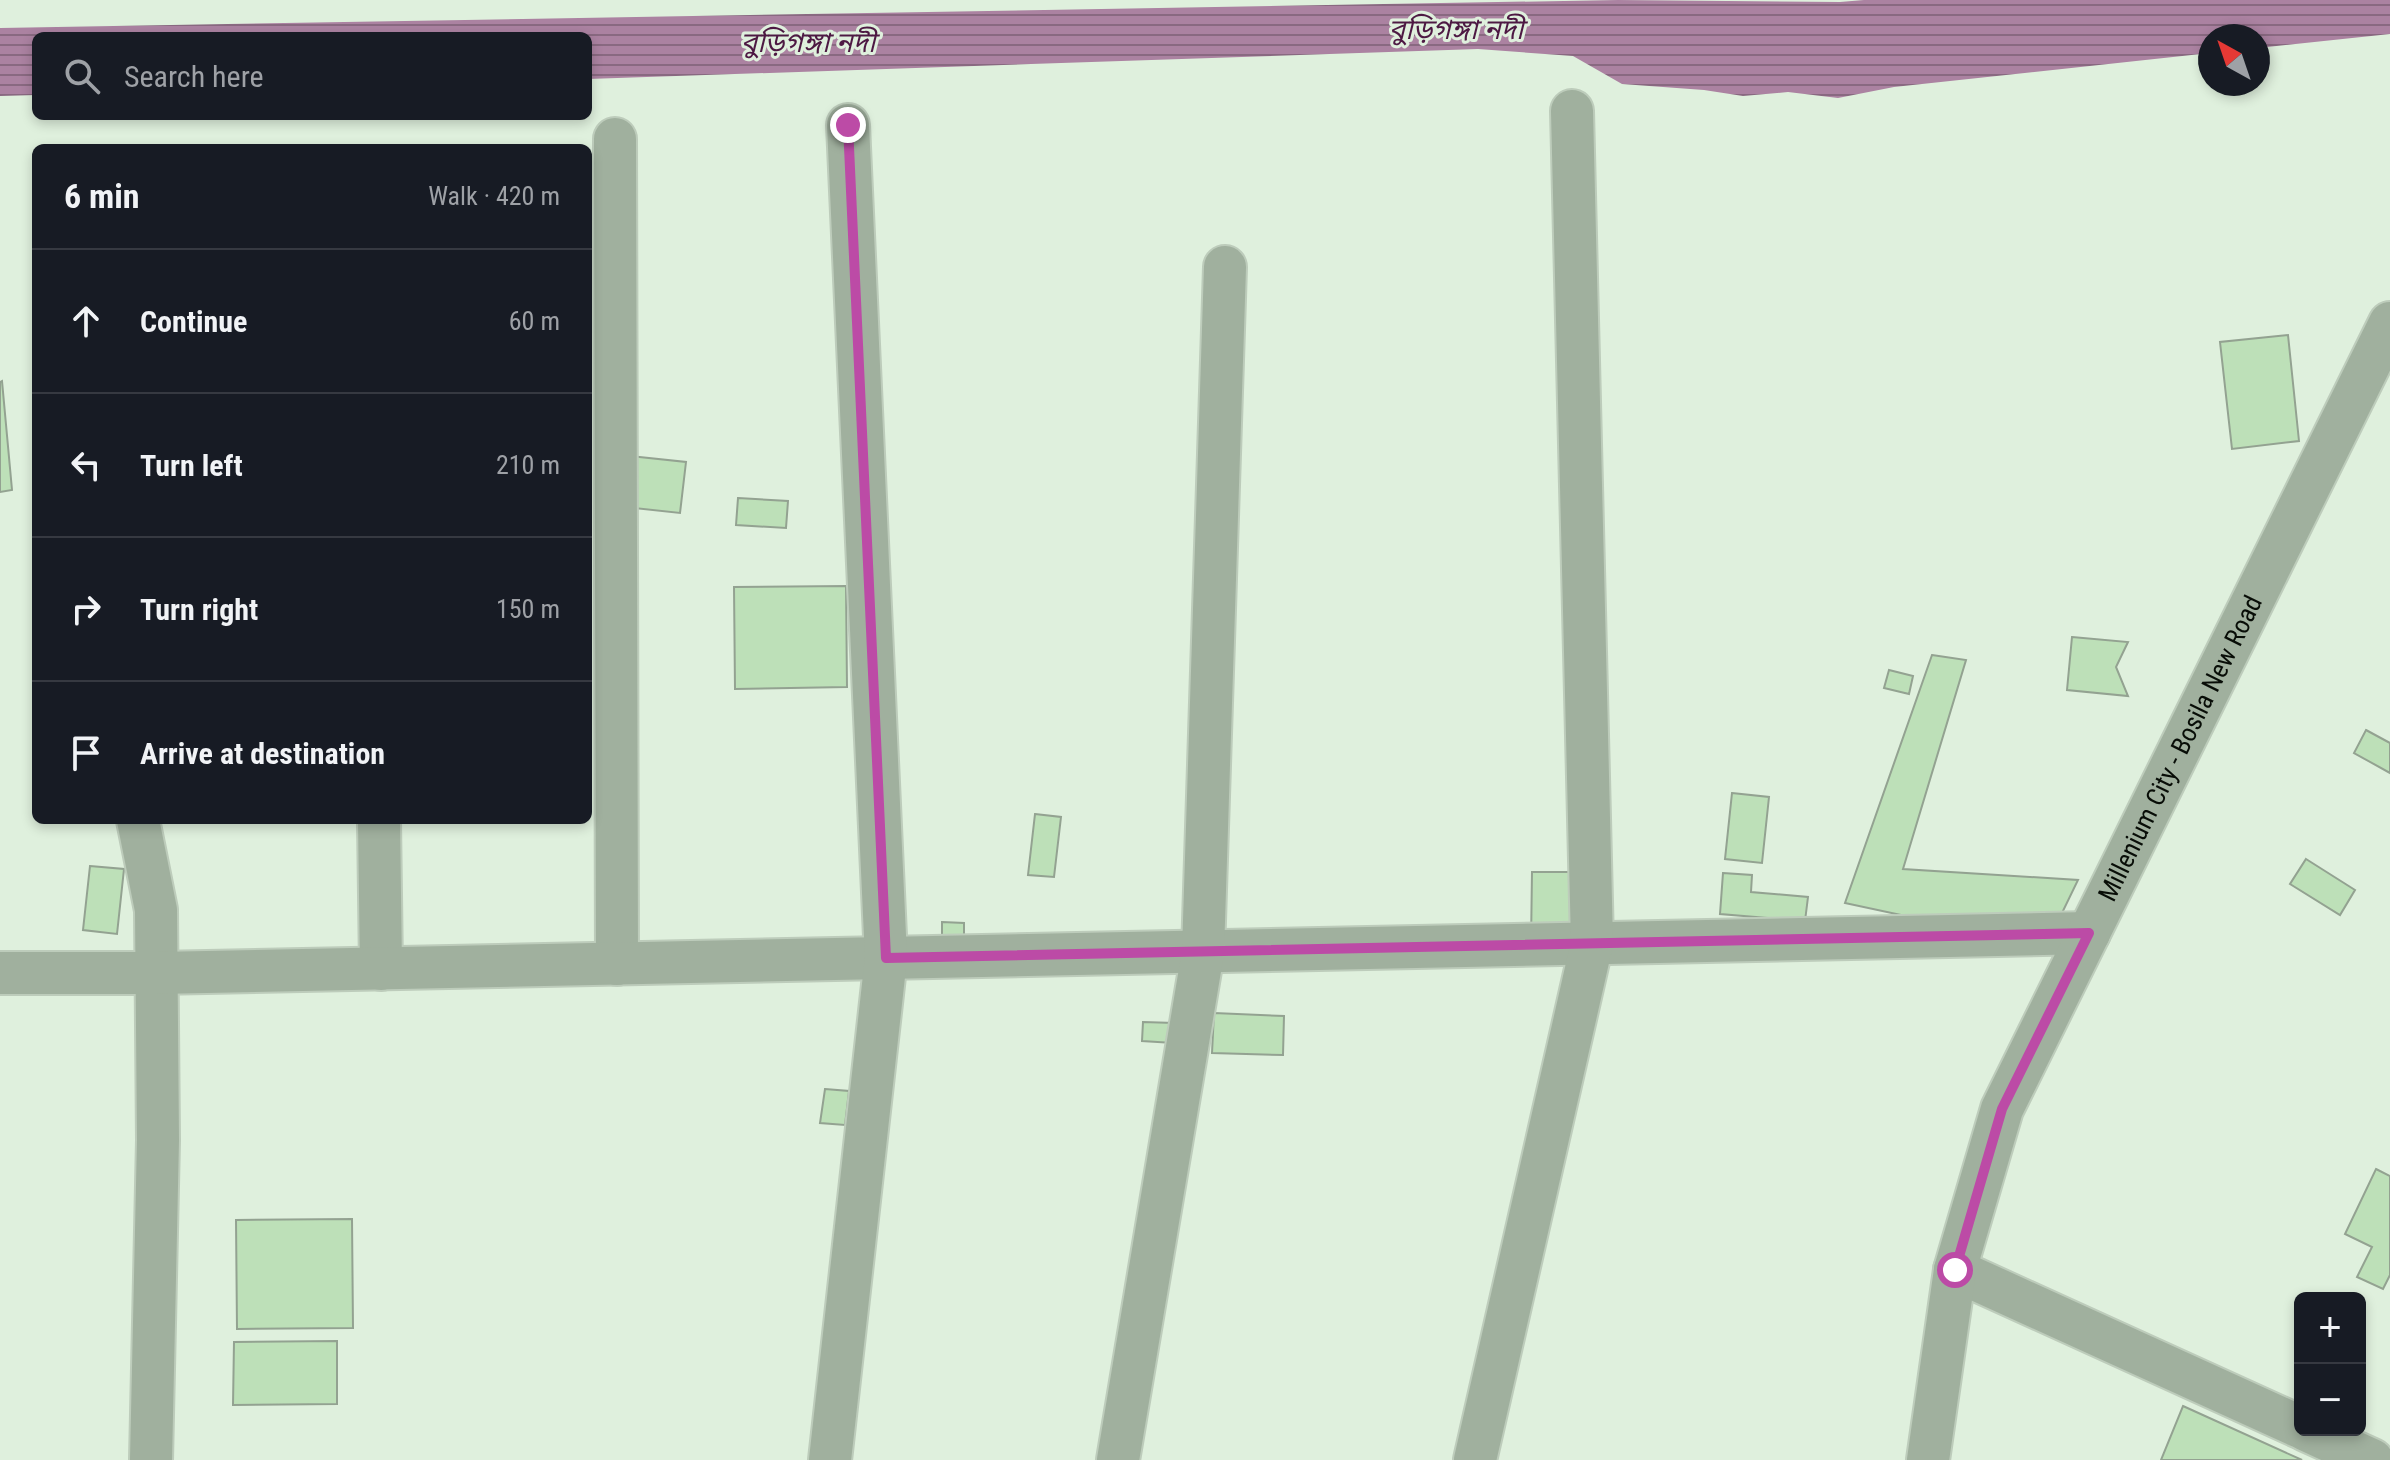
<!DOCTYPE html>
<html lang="en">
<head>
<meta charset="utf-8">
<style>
  :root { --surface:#171b24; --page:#20242c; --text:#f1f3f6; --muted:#9ea1a6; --line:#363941 }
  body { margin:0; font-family:"Roboto Condensed","Noto Sans Bengali",sans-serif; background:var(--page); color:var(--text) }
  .controls { position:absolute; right:24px; bottom:24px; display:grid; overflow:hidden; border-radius:12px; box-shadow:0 4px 12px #0003 }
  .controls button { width:72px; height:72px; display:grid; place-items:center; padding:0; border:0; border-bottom:2px solid var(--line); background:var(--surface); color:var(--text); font:40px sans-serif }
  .compass { position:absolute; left:2198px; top:24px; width:72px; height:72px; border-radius:50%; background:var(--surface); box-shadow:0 4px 12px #0003; rotate:320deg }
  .stop { position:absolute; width:24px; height:24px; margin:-18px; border:6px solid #bc4ba6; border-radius:50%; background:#fff }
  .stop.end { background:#bc4ba6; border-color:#fff; box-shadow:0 2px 8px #0008 }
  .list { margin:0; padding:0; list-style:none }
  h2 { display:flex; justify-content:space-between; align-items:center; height:104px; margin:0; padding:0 32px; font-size:34px }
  h2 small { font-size:26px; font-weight:400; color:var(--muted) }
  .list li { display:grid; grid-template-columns:52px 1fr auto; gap:24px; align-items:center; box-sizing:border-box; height:144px; padding:0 32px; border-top:2px solid var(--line) }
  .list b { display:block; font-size:30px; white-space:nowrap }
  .list em { font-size:26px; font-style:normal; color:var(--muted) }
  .icon { flex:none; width:44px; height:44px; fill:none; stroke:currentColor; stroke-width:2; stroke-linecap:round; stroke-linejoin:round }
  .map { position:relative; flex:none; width:2390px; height:1460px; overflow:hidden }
  .search { position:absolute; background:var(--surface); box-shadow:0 4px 12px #0003; left:32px; top:32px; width:560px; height:88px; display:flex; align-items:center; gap:20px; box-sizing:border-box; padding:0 28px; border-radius:12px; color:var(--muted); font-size:30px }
  .panel { position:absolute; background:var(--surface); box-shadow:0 4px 12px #0003; left:32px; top:144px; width:560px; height:680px; border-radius:12px }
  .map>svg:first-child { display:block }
</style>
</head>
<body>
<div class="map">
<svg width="2390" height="1460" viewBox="0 0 2390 1460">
  <defs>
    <pattern id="water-rules" width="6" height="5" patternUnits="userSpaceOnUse" patternTransform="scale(2)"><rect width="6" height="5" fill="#ab82a1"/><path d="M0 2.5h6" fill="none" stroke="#896981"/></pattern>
  </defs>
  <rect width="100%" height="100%" fill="#dff0dd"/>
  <path fill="url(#water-rules)" d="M1618,0L1840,2L1864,0H2390V34L2258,48V36H2210V53L1894,87L1838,98L1788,92L1743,96L1704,90L1622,84L1573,56L1478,49L588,79V36H36V95L0,96V28Z"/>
  <g fill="#bde0b8" stroke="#93a291" stroke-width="2">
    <path d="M2288,335L2299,441L2232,449L2220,342Z"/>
    <path d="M2,381L12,490L0,492V382Z"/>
    <path d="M630,456L686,462L680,513L625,507Z"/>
    <path d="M738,498L788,501L786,528L736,525Z"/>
    <path d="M846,586L847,687L735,689L734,587Z"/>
    <path d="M2072,637L2128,642L2116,667L2128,696L2067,690Z"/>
    <path d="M1932,655L1966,660L1903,869L2078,880L2046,946L1845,903Z"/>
    <path d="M1889,670L1913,676L1909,694L1884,688Z"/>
    <path d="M2366,730L2390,743V773L2354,753Z"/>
    <path d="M1732,793L1769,797L1762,863L1725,859Z"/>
    <path d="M1035,814L1061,817L1054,877L1028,875Z"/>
    <path d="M2306,859L2355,890L2340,915L2290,884Z"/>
    <path d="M90,866L124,869L117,934L83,930Z"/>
    <path d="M1532,872H1574L1573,945L1531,944Z"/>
    <path d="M1723,873L1752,875L1751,892L1808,897L1805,921L1720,914Z"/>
    <path d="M942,922L964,923V950H942Z"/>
    <path d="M1214,1013L1284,1016L1283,1055L1212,1053Z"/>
    <path d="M1143,1022L1174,1023L1173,1043L1142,1041Z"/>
    <path d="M825,1089L849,1091L845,1125L820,1123Z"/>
    <path d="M2376,1169L2390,1176V1275L2383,1289L2357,1277L2372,1247L2345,1234Z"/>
    <path d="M352,1219L353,1328L237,1329L236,1220Z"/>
    <path d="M337,1341V1404L233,1405L234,1342Z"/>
    <path d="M2183,1406L2302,1460H2161Z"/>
  </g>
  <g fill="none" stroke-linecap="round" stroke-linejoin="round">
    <g stroke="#bdccbb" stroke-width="46">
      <g id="minor">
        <path d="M615,139L617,964"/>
        <path d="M138,820L156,910L158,1140L151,1460"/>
        <path d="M379,820L381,969"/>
        <path d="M0,973H157L2089,933"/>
        <path d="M1955,1270L2300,1427"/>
        <path d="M2306,1430L2372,1460"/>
        <path d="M830,1460L886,958L848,125"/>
        <path d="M1118,1460L1203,952L1225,267"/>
        <path d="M1475,1460L1592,943L1572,111"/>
        <path id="s1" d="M1928,1460L1955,1270L2002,1109L2390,323"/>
      </g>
    </g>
    <use href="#minor" stroke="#a0b09e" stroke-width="42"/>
  </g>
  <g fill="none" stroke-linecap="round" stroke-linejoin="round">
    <path stroke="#bc4ba6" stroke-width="10" d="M848,125L886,958L2089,933L2002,1109L1955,1270"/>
  </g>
  <g text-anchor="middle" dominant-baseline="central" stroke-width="6" stroke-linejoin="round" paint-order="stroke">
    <g font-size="26" fill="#080d07" stroke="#dff0dd">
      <text stroke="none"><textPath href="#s1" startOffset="762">Millenium City - Bosila New Road</textPath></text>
    </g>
    <g font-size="28" font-style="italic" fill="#4d1943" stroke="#dff0dd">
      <text x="1456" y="29">বুড়িগঙ্গা নদী</text>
      <text x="808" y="42">বুড়িগঙ্গা নদী</text>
    </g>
  </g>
</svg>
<div class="controls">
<button>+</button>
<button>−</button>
</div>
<svg class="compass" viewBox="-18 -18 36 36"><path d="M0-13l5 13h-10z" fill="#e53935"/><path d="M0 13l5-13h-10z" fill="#9ea1a6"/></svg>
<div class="stop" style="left:1955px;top:1270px"></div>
<div class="stop end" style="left:848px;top:125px"></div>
<div class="search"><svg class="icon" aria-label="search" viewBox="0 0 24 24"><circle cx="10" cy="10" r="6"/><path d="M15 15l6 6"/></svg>Search here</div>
<section class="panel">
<h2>6 min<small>Walk · 420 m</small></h2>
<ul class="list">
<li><svg class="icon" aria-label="ahead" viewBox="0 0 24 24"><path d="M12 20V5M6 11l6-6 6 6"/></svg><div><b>Continue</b></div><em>60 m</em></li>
<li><svg class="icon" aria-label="left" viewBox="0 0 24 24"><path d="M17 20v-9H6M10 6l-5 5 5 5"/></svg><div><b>Turn left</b></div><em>210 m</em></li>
<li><svg class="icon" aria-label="right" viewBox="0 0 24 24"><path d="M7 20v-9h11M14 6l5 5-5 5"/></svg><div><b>Turn right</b></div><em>150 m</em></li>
<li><svg class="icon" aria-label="arrive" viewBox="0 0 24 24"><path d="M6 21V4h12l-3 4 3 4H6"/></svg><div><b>Arrive at destination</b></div></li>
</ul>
</section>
</div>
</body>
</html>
